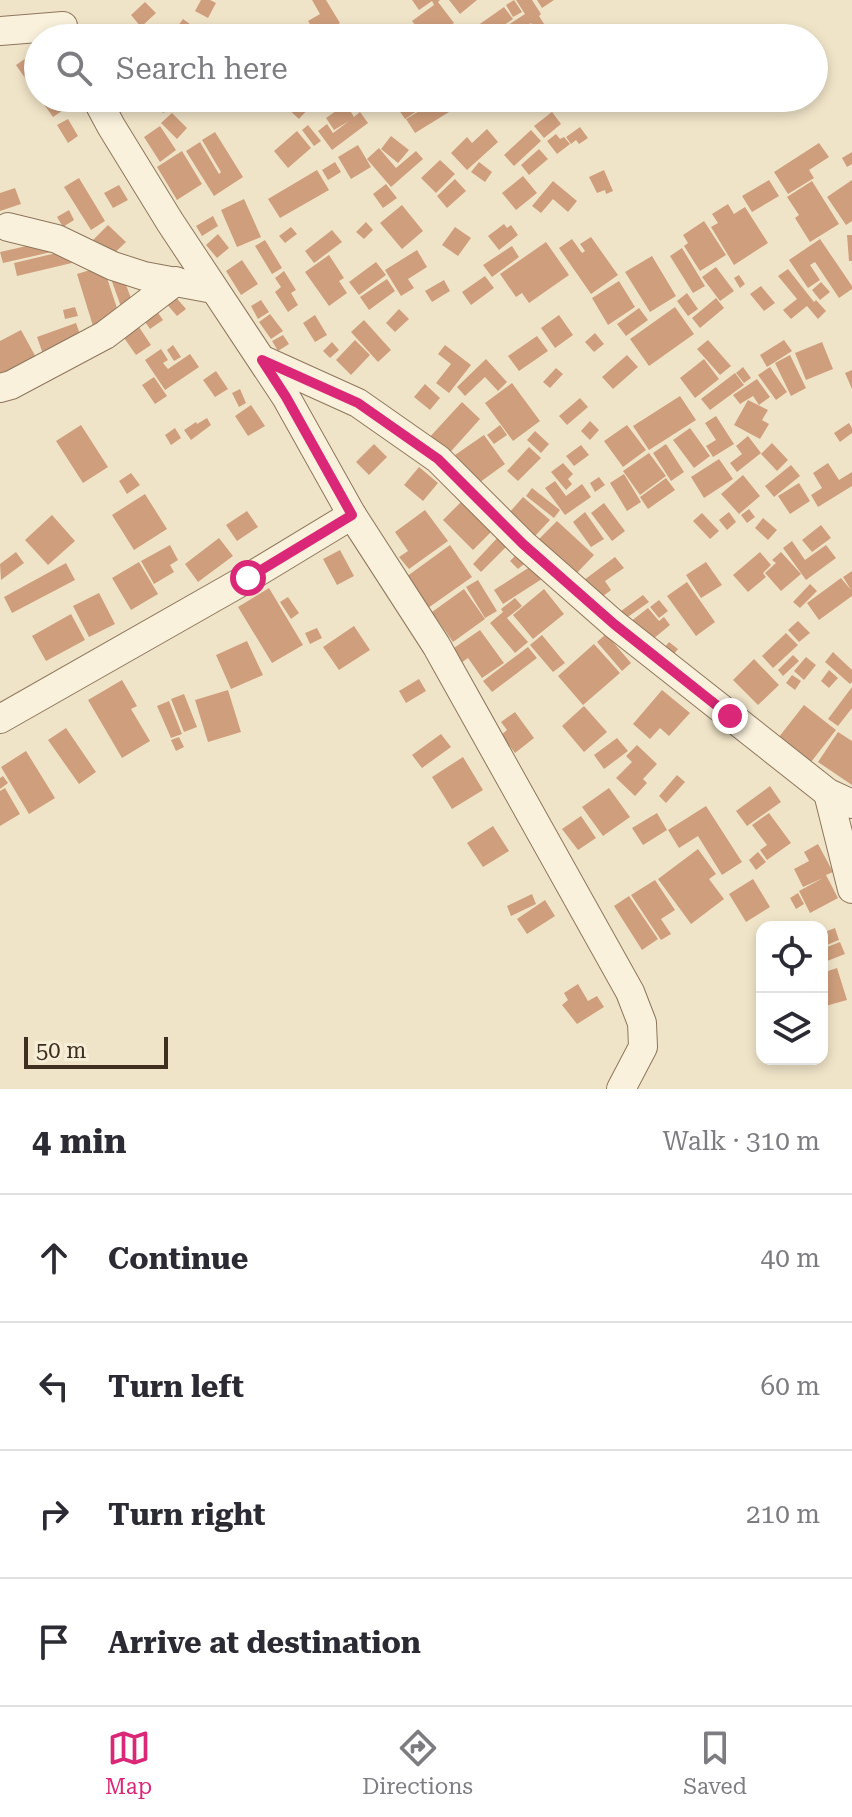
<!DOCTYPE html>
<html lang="en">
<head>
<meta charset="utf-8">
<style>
  :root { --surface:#fff; --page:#f2f2f3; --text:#2b2b33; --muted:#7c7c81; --line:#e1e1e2; --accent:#db2777 }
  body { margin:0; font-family:"Roboto Serif",serif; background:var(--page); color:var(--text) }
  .controls { position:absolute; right:24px; bottom:24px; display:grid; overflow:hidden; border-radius:16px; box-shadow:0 4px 12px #0003 }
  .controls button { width:72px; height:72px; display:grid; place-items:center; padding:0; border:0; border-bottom:2px solid var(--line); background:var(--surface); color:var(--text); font:40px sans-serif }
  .scale { position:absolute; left:24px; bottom:20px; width:144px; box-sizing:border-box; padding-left:8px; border:4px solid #3d2e20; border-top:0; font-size:22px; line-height:28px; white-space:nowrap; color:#3d2e20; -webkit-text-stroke:6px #f7eed8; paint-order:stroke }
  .stop { position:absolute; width:24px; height:24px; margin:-18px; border:6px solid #db2777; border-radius:50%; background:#fff }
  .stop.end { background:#db2777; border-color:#fff; box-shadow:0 2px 8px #0008 }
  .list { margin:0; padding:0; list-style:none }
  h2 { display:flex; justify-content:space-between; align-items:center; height:104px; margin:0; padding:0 32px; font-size:34px }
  h2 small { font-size:26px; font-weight:400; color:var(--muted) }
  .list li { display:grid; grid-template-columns:52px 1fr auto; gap:24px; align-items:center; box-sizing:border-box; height:128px; padding:0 32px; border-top:2px solid var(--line) }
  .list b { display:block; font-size:30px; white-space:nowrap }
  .list em { font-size:26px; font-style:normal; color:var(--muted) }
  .icon { flex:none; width:44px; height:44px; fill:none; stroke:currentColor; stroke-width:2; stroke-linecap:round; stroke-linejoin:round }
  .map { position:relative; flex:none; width:852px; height:1089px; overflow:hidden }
  .search { position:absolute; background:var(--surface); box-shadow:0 4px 12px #0003; left:24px; right:24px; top:24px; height:88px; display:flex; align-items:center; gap:20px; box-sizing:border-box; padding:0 28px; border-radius:44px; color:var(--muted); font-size:30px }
  .sheet { height:616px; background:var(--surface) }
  nav { display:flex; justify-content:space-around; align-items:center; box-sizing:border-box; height:112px; border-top:2px solid var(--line); background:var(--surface); font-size:22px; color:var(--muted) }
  nav a { display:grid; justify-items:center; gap:4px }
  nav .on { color:var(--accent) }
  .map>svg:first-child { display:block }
</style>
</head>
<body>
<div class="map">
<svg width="852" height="1089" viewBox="0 0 852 1089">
  <rect width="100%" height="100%" fill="#f0e4c8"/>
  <g fill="#cf9f7d">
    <path d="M201,0H210L216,3L208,18L195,11Z"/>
    <path d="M312,0H326L340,23L318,37L308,21L320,14Z"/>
    <path d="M412,0H440L438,2L454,23L433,38H425L412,21L434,5L432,1L419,10Z"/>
    <path d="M449,0H477L460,14Z"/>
    <path d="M514,0L522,12L513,17L506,5Z"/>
    <path d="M516,0H532L541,14L539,16L548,30L539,36L531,23L514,35L508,25L525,14Z"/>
    <path d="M537,0H554L542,8Z"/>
    <path d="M145,2L156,13L141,27L131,15Z"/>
    <path d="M504,7L513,19L503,26L511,38H460Z"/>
    <path d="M183,19L194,27L186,38H172L170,37Z"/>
    <path d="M413,24L422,38H390Z"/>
    <path d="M342,26L351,38H326Z"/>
    <path d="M32,54L38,63V74L27,81L16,65Z"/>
    <path d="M51,98H58L65,109L53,117L43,103Z"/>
    <path d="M154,98H174L178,104L163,113Z"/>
    <path d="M291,98H318L299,119L284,105Z"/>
    <path d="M416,98L423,107L405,119L399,110Z"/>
    <path d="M441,98L449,112L415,133L406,119Z"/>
    <path d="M452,98H477L460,110Z"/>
    <path d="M507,98H540L519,112Z"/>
    <path d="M563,98H587L570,109Z"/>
    <path d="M346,104L354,117L360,112L368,123L332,150L318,131L327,124L333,133L349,121L334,130L326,118Z"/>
    <path d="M552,112L561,124L544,138L534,126Z"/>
    <path d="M172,113L187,128L177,139L161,123Z"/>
    <path d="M68,119L78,136L68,143L57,125Z"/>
    <path d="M308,125L321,141L314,146L302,130Z"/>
    <path d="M160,126L176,150L160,162L144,137Z"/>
    <path d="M580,127L588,138L579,144L576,140L571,144L566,137Z"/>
    <path d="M487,129L498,142L467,170L451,153L467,137L472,143Z"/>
    <path d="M531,130L541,141L514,166L504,155Z"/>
    <path d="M297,131L311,148L288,168L274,151Z"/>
    <path d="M215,132L243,177L214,196L186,151L200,142L219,174L221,172L202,140Z"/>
    <path d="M556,134L560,139L564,137L570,144L557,154L547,141Z"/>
    <path d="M391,136L409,150L398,163L381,149Z"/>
    <path d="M819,143L829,157L809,170L814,178L788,194L774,172Z"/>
    <path d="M358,145L371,167L351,179L338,157Z"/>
    <path d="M379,148L396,168L416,151L423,159L391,187L367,159Z"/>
    <path d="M539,149L548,159L529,175L521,165Z"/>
    <path d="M182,151L202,184L177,200L157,167Z"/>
    <path d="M852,152V164L847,167L842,158Z"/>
    <path d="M440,160L455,174L436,193L421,178Z"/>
    <path d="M335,162L341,172L328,180L322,170Z"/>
    <path d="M479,162L492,172L485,182L471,172Z"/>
    <path d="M317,170L329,190L280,218L268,199Z"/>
    <path d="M604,170L613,191L606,194L605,190L597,193L589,177Z"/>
    <path d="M523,176L537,193L516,210L502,193Z"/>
    <path d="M79,178L105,221L91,230L64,187Z"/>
    <path d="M455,179L466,191L447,208L437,196Z"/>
    <path d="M769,180L779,196L752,212L742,196Z"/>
    <path d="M852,180V221L846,225L827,197Z"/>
    <path d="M553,181L577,201L568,212L553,199L541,213L532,206Z"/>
    <path d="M812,181L839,224L810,242L795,218L799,215L787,197Z"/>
    <path d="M386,184L397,198L383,208L373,194Z"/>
    <path d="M119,185L128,200L113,208L104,193Z"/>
    <path d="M15,188L21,204L0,211V193Z"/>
    <path d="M244,199L261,237L237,247L221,210Z"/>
    <path d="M728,204L734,214L745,207L768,243L734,265L711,227L718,223L712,214Z"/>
    <path d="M402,205L423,231L402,249L380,223Z"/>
    <path d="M69,210L74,220L63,227L57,217Z"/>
    <path d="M213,216L218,226L202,236L196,226Z"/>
    <path d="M704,221L726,255L700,271L684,246L688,243L683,235Z"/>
    <path d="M366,222L373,230L364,239L356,232Z"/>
    <path d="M504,224L507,228L511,225L518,235L499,250L488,236Z"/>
    <path d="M108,225L126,242L107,260L90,243Z"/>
    <path d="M291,227L297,234L285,243L279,236Z"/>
    <path d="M455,227L471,238L458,256L442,245Z"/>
    <path d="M332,230L342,242L314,263L305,251Z"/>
    <path d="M218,234L229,248L217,258L206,245Z"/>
    <path d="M847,235H852V261H849Z"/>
    <path d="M591,237L618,275L591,294L559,248L572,239L582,253L585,251L580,244Z"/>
    <path d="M820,239L852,286V289L839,298L815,262L810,265L820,280L808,288L789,260Z"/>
    <path d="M53,240L56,251L3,263L0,252Z"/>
    <path d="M265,240L282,268L272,274L255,246Z"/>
    <path d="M546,242L569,275L529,303L522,293L516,297L500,274Z"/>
    <path d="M512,246L519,257L492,277L483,265Z"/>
    <path d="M682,248L705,286L693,293L670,256Z"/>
    <path d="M73,249L76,262L17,276L14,263Z"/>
    <path d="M417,250L427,267L408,279L414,288L401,296L385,270Z"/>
    <path d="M329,255L344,278L339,281L347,293L329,306L305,272Z"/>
    <path d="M652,256L676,296L650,312L625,272Z"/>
    <path d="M242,260L258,284L241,295L226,271Z"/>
    <path d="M376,262L386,275L359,295L349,282Z"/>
    <path d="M103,266L120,317L93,326L77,274Z"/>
    <path d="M716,267L734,291L720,301L702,277Z"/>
    <path d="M788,269L814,302L816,300L826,311L818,319L807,306L791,319L783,310L797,299L778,276Z"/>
    <path d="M284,271L296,290L291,293L298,305L288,312L275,292L281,287L275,278Z"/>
    <path d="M121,272L136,311L124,315L110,276Z"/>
    <path d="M739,275L745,284L740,288L734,278Z"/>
    <path d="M485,276L494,288L471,305L462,292Z"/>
    <path d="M387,279L395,291L369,310L360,297Z"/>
    <path d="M444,280L450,291L432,302L425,291Z"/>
    <path d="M619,281L635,307L608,325L592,298Z"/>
    <path d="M821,282L830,292L820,300L812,290Z"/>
    <path d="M761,286L775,303L764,311L750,294Z"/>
    <path d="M687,293L698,309L688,316L677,301Z"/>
    <path d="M174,295L186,309L177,316L165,302Z"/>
    <path d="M716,298L724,308L700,328L692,318Z"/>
    <path d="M261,300L269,312L258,319L251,306Z"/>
    <path d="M75,307L78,316L65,319L63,310Z"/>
    <path d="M154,307L163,320L150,329L141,316Z"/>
    <path d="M675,307L694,334L649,366L630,339Z"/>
    <path d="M639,308L648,320L626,336L617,324Z"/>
    <path d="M399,309L409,319L395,332L386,323Z"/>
    <path d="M270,314L283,331L271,339L259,322Z"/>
    <path d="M315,315L327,335L315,342L303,323Z"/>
    <path d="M559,315L573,335L555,348L541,328Z"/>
    <path d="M364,320L391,350L378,362L351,332Z"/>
    <path d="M76,323L83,343L44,357L37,337Z"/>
    <path d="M137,324L151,345L136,355L122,335Z"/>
    <path d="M21,330L38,361L0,382V341Z"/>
    <path d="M595,333L604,344L594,352L585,342Z"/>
    <path d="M283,335L289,344L278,351L272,341Z"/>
    <path d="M537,336L548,351L519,371L508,356Z"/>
    <path d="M355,340L370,355L351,375L336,360Z"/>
    <path d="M708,340L731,366L720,375L697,349Z"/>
    <path d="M784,340L792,351L767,367L760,355Z"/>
    <path d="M332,342L339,350L330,358L323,351Z"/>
    <path d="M822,342L833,369L806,380L795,353Z"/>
    <path d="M173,345L181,357L174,361L167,350Z"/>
    <path d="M445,345L471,365L449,393L436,383L451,364L438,354Z"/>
    <path d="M161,349L168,360L163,363L168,369L190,354L199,367L165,390L145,360Z"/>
    <path d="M627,355L638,367L613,389L602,377Z"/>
    <path d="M790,355L806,388L791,396L775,363Z"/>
    <path d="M486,359L507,382L498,391L485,377L465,396L457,387Z"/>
    <path d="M704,359L719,379L695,398L680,378Z"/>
    <path d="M743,367L751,378L744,383L736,373Z"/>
    <path d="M770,367L787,392L776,400L758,375Z"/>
    <path d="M556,368L563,374L550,388L543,382Z"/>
    <path d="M852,370V389L845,373Z"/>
    <path d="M216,371L228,389L215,397L203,380Z"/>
    <path d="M735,373L744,385L710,410L701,399Z"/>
    <path d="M154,377L167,396L155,404L142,385Z"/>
    <path d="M757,379L770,397L759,405L753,396L740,404L733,395Z"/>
    <path d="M512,383L540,421L513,441L485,403Z"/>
    <path d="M425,384L440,398L430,410L414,397Z"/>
    <path d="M240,389L246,403L239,407L232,393Z"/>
    <path d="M680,396L696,420L649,450L633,426Z"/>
    <path d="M580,398L588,407L567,425L559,416Z"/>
    <path d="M748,400L768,410L762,420L769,424L760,439L734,425Z"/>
    <path d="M462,402L480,419L445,458L427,440Z"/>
    <path d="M251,405L265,426L248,436L235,416Z"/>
    <path d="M716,416L734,444L713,457L706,446L716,440L705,423Z"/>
    <path d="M207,418L211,425L191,440L184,430L196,422L197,424Z"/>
    <path d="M590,421L599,430L590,440L581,431Z"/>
    <path d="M849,423L852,428V433L840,442L834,433Z"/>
    <path d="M81,425L108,467L83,483L56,441Z"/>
    <path d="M500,425L507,435L494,444L487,435Z"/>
    <path d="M627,425L646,450L623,467L604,441Z"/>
    <path d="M175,428L181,438L171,445L165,435Z"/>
    <path d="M690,428L710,456L694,468L673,440Z"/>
    <path d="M535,431L549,444L541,453L527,440Z"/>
    <path d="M484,435L505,464L476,485L455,455Z"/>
    <path d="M748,436L761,453L737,472L730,463L742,454L736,446Z"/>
    <path d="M772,443L788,460L777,471L761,454Z"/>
    <path d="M374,444L387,457L369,475L356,462Z"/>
    <path d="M666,444L684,472L671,481L653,453Z"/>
    <path d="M581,445L589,455L574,466L566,456Z"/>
    <path d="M529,447L541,458L518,481L507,471Z"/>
    <path d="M649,453L666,476L640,495L623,471Z"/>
    <path d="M719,459L733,479L704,498L691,477Z"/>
    <path d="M563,463L573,474L568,479L572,484L566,490L551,472Z"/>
    <path d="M828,463L839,480L852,472V486L818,507L811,495L822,488L813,473Z"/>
    <path d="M791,465L800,476L774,497L765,486Z"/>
    <path d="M419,467L438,483L423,501L404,485Z"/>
    <path d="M131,473L140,485L127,494L119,481Z"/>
    <path d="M624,474L641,502L627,511L610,483Z"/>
    <path d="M743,475L760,496L739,514L721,494Z"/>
    <path d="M599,477L605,485L595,492L590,483Z"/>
    <path d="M666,478L675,490L648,509L640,497Z"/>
    <path d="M555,481L566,496L582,484L591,497L565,515L545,488Z"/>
    <path d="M799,483L810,501L790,514L778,496Z"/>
    <path d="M532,488L560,510L554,518L526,496Z"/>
    <path d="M145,494L167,529L134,550L112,515Z"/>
    <path d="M523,497L550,520L535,536L509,513Z"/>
    <path d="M464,499L494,529L473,550L443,520Z"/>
    <path d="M604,503L625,531L612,541L591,513Z"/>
    <path d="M749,509L755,517L747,523L741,515Z"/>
    <path d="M425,510L448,541L409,569L399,557L408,551L395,532Z"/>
    <path d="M247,511L258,527L237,541L226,525Z"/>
    <path d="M585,512L604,539L591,547L573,522Z"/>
    <path d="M729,512L736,522L727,530L719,520Z"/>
    <path d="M702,513L719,531L710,539L693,521Z"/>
    <path d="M52,515L75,541L48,565L25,540Z"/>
    <path d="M763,518L777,530L768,540L755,528Z"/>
    <path d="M557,521L594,555L574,576L537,541Z"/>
    <path d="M821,525L831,538L812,552L802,540Z"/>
    <path d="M500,535L509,544L481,572L473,564Z"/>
    <path d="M219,538L233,556L198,582L185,564Z"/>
    <path d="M792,541L805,560L826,545L836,558L806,580L783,548Z"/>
    <path d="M170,545L178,560L170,565L174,572L154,584L141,561Z"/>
    <path d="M450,545L472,577L428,608L406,577Z"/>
    <path d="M340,550L354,576L337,585L323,559Z"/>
    <path d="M16,552L24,563L1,580L0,564Z"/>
    <path d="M760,552L771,565L763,573L766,577L748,592L733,575Z"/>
    <path d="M781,552L801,574L781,591L765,573L776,563L772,560Z"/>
    <path d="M515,556L524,564L518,569L510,561Z"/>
    <path d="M615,557L624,568L605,581L611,590L598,600L584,580Z"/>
    <path d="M139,562L158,594L131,610L112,578Z"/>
    <path d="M706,562L722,585L701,598L686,575Z"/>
    <path d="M66,563L75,580L12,613L4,597Z"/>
    <path d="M536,563L545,577L503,604L494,590Z"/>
    <path d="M852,571V596L819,620L807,603L841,578L851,590L843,577Z"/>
    <path d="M478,580L497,611L485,618L466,587Z"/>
    <path d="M687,582L715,622L696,636L667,596Z"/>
    <path d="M810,584L817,591L800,608L793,602Z"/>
    <path d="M269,588L303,645L272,663L238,607Z"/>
    <path d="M464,589L485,619L453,642L432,612Z"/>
    <path d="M544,589L564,614L533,639L513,615Z"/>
    <path d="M99,593L115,624L89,637L73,606Z"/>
    <path d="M643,595L649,602L622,621L617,614Z"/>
    <path d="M288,597L299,613L291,619L280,602Z"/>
    <path d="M515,598L522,606L507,618L528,642L515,653L490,623L503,612L501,609Z"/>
    <path d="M659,600L668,611L659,618L650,607Z"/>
    <path d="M648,608L659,621L664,617L670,625L647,644L630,622Z"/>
    <path d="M71,614L85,640L46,661L32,636Z"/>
    <path d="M798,621L810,633L799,642L788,630Z"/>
    <path d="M354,626L370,650L339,670L323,647Z"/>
    <path d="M317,628L322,638L310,644L305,633Z"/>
    <path d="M480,630L504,663L482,678L468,658L461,663L451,650Z"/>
    <path d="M786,633L798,645L773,668L762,656Z"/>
    <path d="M606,634L631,663L622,671L597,642Z"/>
    <path d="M542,635L565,663L553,672L530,645Z"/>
    <path d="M247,641L263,675L231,689L216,655Z"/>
    <path d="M669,642L678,649L668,661L659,654Z"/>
    <path d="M594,644L620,673L583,705L558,676Z"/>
    <path d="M528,647L537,658L492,692L483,681Z"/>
    <path d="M833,652L852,670V682L850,684L825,662Z"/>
    <path d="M793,655L799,661L783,676L778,670Z"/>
    <path d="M806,657L816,665L804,680L794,671Z"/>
    <path d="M754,659L779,685L758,705L733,680Z"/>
    <path d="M829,670L838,678L829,688L821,681Z"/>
    <path d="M792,675L801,681L795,690L786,683Z"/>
    <path d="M419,679L426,691L406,703L399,691Z"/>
    <path d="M122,680L137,706L131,709L150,741L122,758L88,700Z"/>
    <path d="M852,687V708L838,726L828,719Z"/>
    <path d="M228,690L241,732L208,742L195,700Z"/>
    <path d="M662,690L690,713L669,736L660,728L650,739L633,724Z"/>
    <path d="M184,694L197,727L184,732L171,699Z"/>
    <path d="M169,701L182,734L171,738L157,706Z"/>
    <path d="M804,705L836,730L804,771L775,742Z"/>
    <path d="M584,706L607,732L584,752L562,726Z"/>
    <path d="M515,712L534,738L515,753L501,735L507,730L501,722Z"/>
    <path d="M66,728L96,772L79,784L48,740Z"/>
    <path d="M838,732L852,741V785L818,762Z"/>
    <path d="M441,734L451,747L422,768L412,755Z"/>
    <path d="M179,737L184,747L176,751L171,740Z"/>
    <path d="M617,738L628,751L604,769L594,755Z"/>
    <path d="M637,745L657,764L643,779L647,783L635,796L616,778L632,762L626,756Z"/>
    <path d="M26,751L55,798L29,814L1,767Z"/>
    <path d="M463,757L483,790L452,809L432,777Z"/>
    <path d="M677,775L685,782L666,803L659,796Z"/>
    <path d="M3,776L8,783L0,789V778Z"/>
    <path d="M770,786L781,802L747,826L736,811Z"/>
    <path d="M5,788L20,814L0,826V791Z"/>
    <path d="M609,788L630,817L603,836L582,807Z"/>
    <path d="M706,806L742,862L722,875L698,836L679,848L668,830Z"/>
    <path d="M657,813L667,830L643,845L632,828Z"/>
    <path d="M769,813L791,843L767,860L760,850L767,845L752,825Z"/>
    <path d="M581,816L596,838L578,850L562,829Z"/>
    <path d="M493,826L509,851L483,867L467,843Z"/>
    <path d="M818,844L833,872L826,875L838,898L810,913L799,891L823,878L803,887L794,869L809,861L804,852Z"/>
    <path d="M698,849L716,874L709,879L724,899L691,924L658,879Z"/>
    <path d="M758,852L766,862L756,870L749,860Z"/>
    <path d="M753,879L770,907L746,922L729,894Z"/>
    <path d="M655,880L675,910L661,919L671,934L661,940L631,895Z"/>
    <path d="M798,893L804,904L796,909L790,898Z"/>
    <path d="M532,894L536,904L511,916L507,906Z"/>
    <path d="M629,896L658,939L642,950L614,906Z"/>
    <path d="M545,900L555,916L527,934L517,919Z"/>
    <path d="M835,928L839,940L822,947V933Z"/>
    <path d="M840,942L845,954L822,963V949Z"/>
    <path d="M837,968L847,1000L822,1007V973Z"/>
    <path d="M578,984L588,1001L597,996L604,1007L577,1024L562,1005L568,1000L564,993Z"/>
  </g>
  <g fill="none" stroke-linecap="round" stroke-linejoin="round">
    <g stroke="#8d765c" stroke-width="30">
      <g id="minor">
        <path d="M0,31L63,26"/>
        <path d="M8,227L57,239L113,266L144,276L213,289"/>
        <path d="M263,360L358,403L438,459L523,544L614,624L828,793L852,804"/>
        <path d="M0,388L11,385L105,335L176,281"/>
        <path d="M352,515L436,645L630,992L642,1023L643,1047L621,1089"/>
        <path d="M0,719L248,578L352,515L286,397L170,222L111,126L96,98"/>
        <path d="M828,793L852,889"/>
      </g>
    </g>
    <use href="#minor" stroke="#faf1dc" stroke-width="28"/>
  </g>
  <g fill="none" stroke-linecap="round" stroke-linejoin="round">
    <path stroke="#db2777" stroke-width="10" d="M248,578L352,515L286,397L262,360L358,403L438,459L523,544L614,624L730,716"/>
  </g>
</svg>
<div class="controls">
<button><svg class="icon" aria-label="locate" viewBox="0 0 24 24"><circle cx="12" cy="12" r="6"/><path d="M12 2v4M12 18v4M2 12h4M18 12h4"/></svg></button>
<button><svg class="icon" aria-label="layers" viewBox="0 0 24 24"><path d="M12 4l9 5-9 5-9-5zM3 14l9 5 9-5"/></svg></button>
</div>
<div class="scale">50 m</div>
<div class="stop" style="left:248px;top:578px"></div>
<div class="stop end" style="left:730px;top:716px"></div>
<div class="search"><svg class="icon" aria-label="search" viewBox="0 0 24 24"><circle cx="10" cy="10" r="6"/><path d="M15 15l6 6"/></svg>Search here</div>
</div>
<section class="sheet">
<h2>4 min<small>Walk · 310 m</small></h2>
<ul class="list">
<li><svg class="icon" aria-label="ahead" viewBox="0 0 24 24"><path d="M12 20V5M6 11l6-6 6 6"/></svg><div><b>Continue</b></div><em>40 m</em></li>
<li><svg class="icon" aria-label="left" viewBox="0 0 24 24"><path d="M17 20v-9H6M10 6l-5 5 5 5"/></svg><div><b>Turn left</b></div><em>60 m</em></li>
<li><svg class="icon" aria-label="right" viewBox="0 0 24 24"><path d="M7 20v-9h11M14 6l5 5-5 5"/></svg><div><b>Turn right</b></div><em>210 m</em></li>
<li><svg class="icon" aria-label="arrive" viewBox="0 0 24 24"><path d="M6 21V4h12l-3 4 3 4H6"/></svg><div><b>Arrive at destination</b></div></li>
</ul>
</section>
<nav>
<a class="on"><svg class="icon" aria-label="map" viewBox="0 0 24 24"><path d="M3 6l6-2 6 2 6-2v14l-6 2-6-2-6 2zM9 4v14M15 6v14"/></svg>Map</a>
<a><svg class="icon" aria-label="directions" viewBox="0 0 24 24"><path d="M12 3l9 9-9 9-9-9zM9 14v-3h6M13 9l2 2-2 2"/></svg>Directions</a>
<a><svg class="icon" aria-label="saved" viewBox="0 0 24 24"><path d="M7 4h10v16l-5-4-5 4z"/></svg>Saved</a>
</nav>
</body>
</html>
